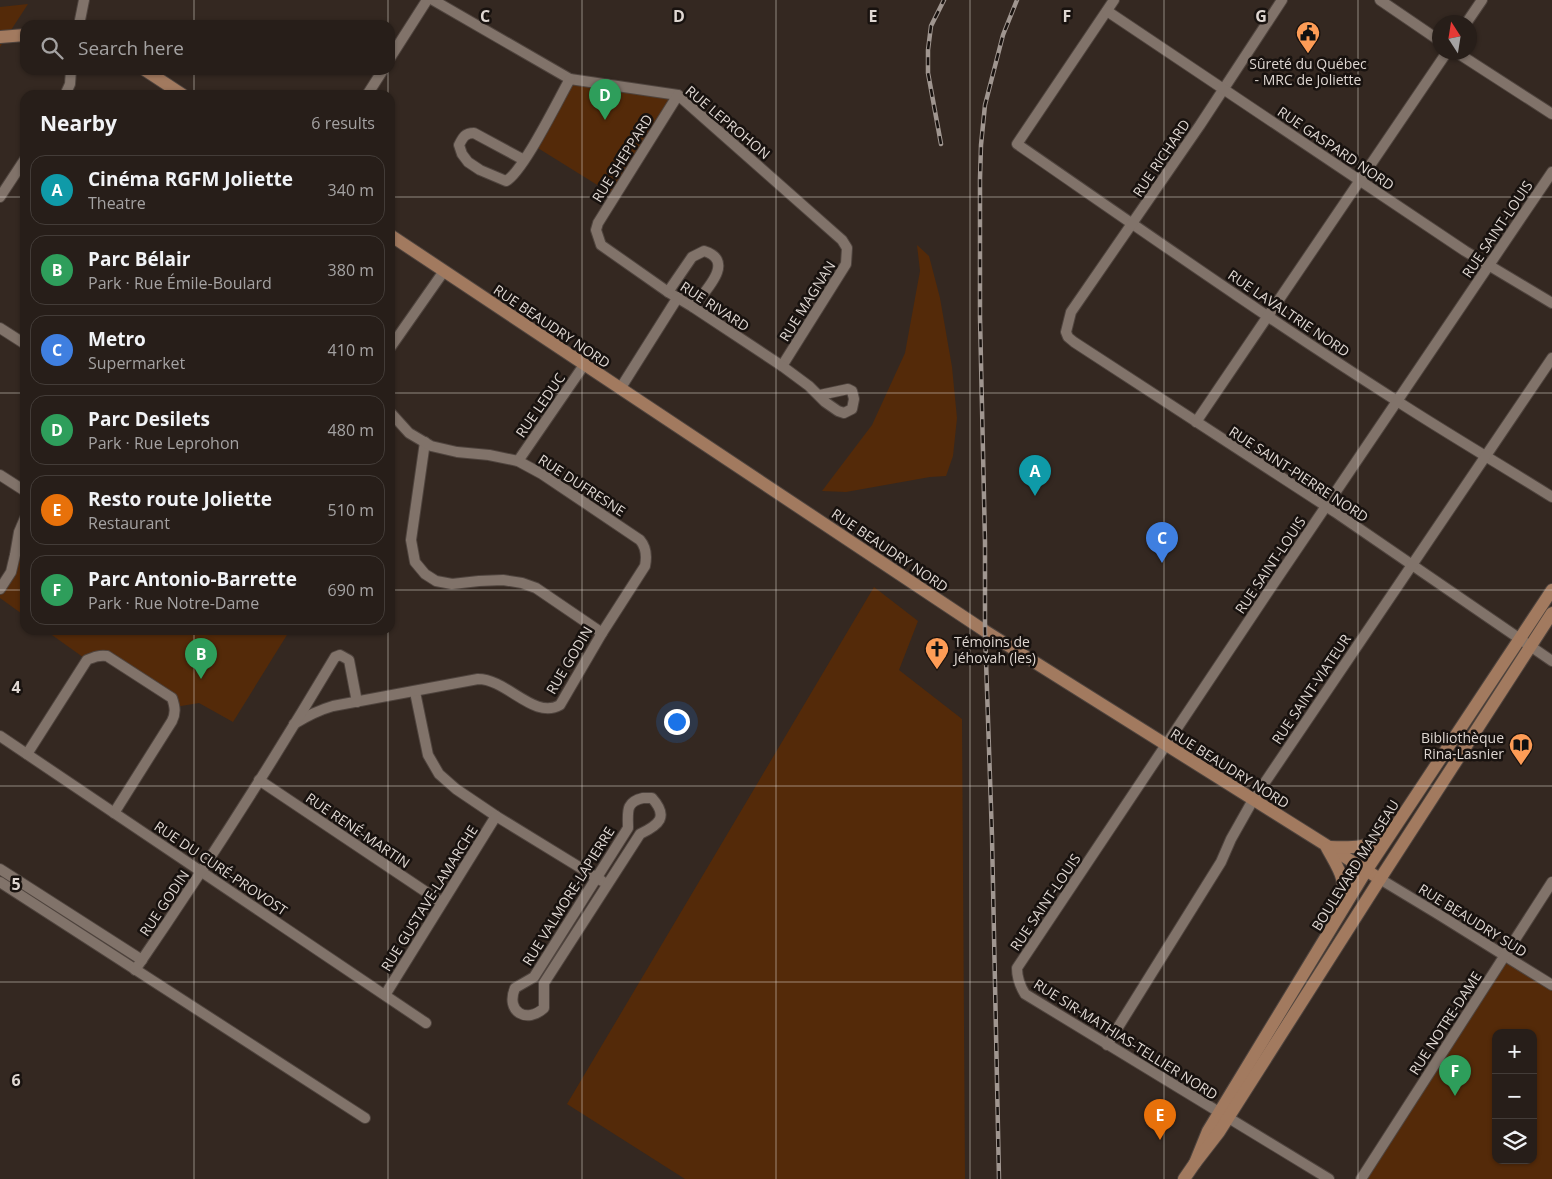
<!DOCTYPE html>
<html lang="en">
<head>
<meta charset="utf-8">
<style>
  :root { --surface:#271e19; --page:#332b26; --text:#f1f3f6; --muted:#a4a2a2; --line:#433c38; --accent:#fd9c56 }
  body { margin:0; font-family:"Open Sans",sans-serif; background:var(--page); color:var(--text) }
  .controls { position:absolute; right:15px; bottom:15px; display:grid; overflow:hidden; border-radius:10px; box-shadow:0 1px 4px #0004 }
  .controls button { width:45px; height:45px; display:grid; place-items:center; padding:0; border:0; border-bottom:1px solid var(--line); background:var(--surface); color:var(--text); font:25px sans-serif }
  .compass { position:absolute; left:1432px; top:15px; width:45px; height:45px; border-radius:50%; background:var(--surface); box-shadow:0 1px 4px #0004; rotate:348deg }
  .you { position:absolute; left:676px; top:721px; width:18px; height:18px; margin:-12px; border:4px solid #fff; border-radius:50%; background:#1a73e8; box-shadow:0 0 0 8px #1a73e833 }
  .badge { display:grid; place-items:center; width:32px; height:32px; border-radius:50%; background:var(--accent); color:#fff; font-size:16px; font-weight:700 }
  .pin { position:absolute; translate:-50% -41px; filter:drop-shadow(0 1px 2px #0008) }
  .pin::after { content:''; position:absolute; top:26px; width:18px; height:15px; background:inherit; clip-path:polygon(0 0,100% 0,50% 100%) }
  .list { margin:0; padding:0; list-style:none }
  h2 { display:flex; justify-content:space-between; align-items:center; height:65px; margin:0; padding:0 20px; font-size:21px }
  h2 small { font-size:16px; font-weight:400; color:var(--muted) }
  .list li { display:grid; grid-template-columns:32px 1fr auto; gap:15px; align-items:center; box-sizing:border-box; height:70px; margin:0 10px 10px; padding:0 10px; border:1px solid var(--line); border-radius:15px }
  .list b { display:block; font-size:19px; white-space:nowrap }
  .list p { margin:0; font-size:16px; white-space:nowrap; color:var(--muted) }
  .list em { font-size:16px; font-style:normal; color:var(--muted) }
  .icon { flex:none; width:28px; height:28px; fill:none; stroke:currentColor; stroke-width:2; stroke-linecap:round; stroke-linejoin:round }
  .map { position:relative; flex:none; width:1552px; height:1179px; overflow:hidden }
  .search { position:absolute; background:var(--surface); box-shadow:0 1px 4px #0004; left:20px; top:20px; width:375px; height:55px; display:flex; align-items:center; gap:12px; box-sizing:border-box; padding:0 18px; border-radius:15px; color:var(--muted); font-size:19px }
  .panel { position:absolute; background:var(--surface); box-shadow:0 1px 4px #0004; left:20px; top:90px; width:375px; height:545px; border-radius:15px }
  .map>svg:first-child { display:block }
</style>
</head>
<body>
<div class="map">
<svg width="1552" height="1179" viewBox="0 0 1552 1179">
  <rect width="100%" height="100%" fill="#342821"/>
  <g fill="#542a09" fill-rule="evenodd">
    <path d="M28,4L0,47V7Z"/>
    <path d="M570,79L678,95L615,196L533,145Z"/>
    <path d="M917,245L929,256L940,298L952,367L957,418L953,456L946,476L930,477L846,492L822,491L872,425L905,353L920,271Z"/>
    <path d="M19,532L25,535V616L0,598V589Z"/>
    <path d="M874,587L918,621L899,670L962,719L965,1179H685L567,1104Z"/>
    <path d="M45,630H290L233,722L199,703L175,707L107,656L87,660Z"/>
    <path d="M1504,955L1552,985V1179H1361ZM1496,1033H1533V1160H1496Z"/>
  </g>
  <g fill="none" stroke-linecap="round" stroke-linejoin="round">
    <g stroke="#4f443e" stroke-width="12">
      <g id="minor">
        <path d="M433,0L570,79L678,95L842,240L847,248L846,264L782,366"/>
        <path d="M1114,0L1017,144C1143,231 1268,319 1397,401C1448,434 1501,465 1552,497"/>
        <path d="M1282,0L1200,125L1071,312L1066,332L1068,337L1074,342L1335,512L1552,661"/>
        <path d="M1380,0L1440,41"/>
        <path d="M1107,11L1465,251L1552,303"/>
        <path d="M1467,22L1482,0"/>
        <path d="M79,25L84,0"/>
        <path d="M1456,52L1552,114"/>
        <path d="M390,58L427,0"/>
        <path d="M65,95L70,84L71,70"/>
        <path d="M367,95L383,70"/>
        <path d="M678,95L598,223L596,230L601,245L668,292L693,307L782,366L809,386L825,402L838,411L844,413L852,409L854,399L852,391L848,389L820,395"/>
        <path d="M524,160L474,133C465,133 463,137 459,145L462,154L468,162L480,170L506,181C523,172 558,100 570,79"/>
        <path d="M0,197L25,159"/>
        <path d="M668,292L692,257L704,251C737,261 704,292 693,307"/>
        <path d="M0,328L25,344"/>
        <path d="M390,348L444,271"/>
        <path d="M620,389L678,297"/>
        <path d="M1196,422L1447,52"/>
        <path d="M425,442L411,540L415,562L425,574L436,581L452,584L479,581L503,580L522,583L536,588L602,633"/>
        <path d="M518,461L584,365"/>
        <path d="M0,475L25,491"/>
        <path d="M0,589L11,572L15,555L19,532L25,518"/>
        <path d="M415,692L428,755L439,774L456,789L496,816L602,881"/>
        <path d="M294,724C307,716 319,710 333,706L478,679C507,679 534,720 560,705L602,633L645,566C647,556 646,547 640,540L542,474L518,461L489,455L457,452L431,446L409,433L390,412"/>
        <path d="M0,736L426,1023"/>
        <path d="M27,754L87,660C94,657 99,655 107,656L172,698C175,707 176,713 172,721L114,813"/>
        <path d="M259,780L441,902"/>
        <path d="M643,798H652C669,817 659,825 640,834L544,983V1008C527,1024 505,1012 515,988L534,977L628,828C628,812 625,802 643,798Z"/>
        <path d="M0,869L142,960"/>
        <path d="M1380,879L1438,914L1552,985"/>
        <path d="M0,882L365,1118"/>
        <path d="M135,970C205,868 272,763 335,657L340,655L349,660L357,702"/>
        <path d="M385,995L496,816"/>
        <path d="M1107,1045L1221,862L1231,839L1253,800L1552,358"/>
        <path d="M1329,1179L1025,994C1020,986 1017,978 1017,968L1270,589L1552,172"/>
        <path d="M1361,1179L1552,882"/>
      </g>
    </g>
    <g stroke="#4f443e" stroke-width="14">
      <g id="major">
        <path d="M0,37L25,35"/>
        <path d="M145,70L183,95"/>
        <path d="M390,235L985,631L1380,879"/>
        <path d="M1330,847C1355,848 1367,848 1389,834"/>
        <path d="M1327,848C1339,870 1348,880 1341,906"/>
        <path d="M1195,1163L1208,1131L1366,871L1552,590"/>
        <path d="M1184,1179L1195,1163L1219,1132L1380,879L1552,613"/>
      </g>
    </g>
    <use href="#minor" stroke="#81736a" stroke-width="10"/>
    <use href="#major" stroke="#a27a5f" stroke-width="12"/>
    <g stroke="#a09690" stroke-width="4.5">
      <g id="rail">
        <path d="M941,144L928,73V50L931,26L944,0"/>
        <path d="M999,1179L992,837L985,631V542L980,317V179L981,145L985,105L1003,35L1017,0"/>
      </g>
    </g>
    <use href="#rail" stroke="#18120f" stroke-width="2.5" stroke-dasharray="8" stroke-linecap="butt"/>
  </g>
  <path fill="none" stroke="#dfd7d2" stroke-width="1" stroke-opacity="0.55" d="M194,0V25M388,0V25M582,0V1179M776,0V1179M970,0V1179M1164,0V1179M1358,0V1179M194,70V95M388,70V95M0,197H25M390,197H1552M0,393H25M390,393H1552M0,590H25M390,590H1552M194,630V1179M388,630V1179M0,786H1552M0,982H1552"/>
  <defs>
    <g id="civic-pin" transform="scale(1.25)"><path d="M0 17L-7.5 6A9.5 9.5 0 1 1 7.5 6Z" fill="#fd9c56" stroke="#18120f"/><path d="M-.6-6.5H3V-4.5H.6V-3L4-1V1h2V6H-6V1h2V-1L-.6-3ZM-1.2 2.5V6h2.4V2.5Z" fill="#111"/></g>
    <g id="church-pin" transform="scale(1.25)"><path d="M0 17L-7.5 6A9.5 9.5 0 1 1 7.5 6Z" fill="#fd9c56" stroke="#18120f"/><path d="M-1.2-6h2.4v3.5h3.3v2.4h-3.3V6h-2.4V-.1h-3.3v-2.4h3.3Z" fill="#111"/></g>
    <g id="library-pin" transform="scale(1.25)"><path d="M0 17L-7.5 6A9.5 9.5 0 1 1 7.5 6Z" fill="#fd9c56" stroke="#18120f"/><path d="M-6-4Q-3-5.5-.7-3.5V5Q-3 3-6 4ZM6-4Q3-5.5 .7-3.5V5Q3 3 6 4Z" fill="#111"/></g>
  </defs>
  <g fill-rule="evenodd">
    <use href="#civic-pin" x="1308" y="33"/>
    <use href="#church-pin" x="937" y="649"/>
    <use href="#library-pin" x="1521" y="745"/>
  </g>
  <g text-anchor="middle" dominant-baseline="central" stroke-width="5" stroke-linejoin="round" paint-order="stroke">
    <g font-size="14" fill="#dfd7d2" stroke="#18120f">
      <text x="1308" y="63">Sûreté du Québec<tspan x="1308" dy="16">- MRC de Joliette</tspan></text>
      <text x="954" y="641" text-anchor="start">Témoins de<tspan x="954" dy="16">Jéhovah (les)</tspan></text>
      <text x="1504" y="737" text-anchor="end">Bibliothèque<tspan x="1504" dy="16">Rina-Lasnier</tspan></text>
    </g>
    <g font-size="14" fill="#dfd7d2" stroke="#18120f">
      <text transform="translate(728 122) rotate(40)">RUE LEPROHON</text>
      <text transform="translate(1336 148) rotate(34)">RUE GASPARD NORD</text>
      <text transform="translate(622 158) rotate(-58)">RUE SHEPPARD</text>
      <text transform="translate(1161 158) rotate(-56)">RUE RICHARD</text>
      <text transform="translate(1497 229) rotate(-56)">RUE SAINT-LOUIS</text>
      <text transform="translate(807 301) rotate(-58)">RUE MAGNAN</text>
      <text transform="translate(715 306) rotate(33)">RUE RIVARD</text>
      <text transform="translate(1289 313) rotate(34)">RUE LAVALTRIE NORD</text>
      <text transform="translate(552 326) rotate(34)">RUE BEAUDRY NORD</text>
      <text transform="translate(540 405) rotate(-55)">RUE LEDUC</text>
      <text transform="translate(1299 474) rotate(33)">RUE SAINT-PIERRE NORD</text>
      <text transform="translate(582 485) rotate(33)">RUE DUFRESNE</text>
      <text transform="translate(890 550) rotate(34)">RUE BEAUDRY NORD</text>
      <text transform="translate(1270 565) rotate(-56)">RUE SAINT-LOUIS</text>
      <text transform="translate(569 660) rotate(-59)">RUE GODIN</text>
      <text transform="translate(1311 689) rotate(-56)">RUE SAINT-VIATEUR</text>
      <text transform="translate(1230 768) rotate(32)">RUE BEAUDRY NORD</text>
      <text transform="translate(358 830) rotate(34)">RUE RENÉ-MARTIN</text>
      <text transform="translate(1355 865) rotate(-58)">BOULEVARD MANSEAU</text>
      <text transform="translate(221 868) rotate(34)">RUE DU CURÉ-PROVOST</text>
      <text transform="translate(568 896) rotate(-58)">RUE VALMORE-LAPIERRE</text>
      <text transform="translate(429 898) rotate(-58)">RUE GUSTAVE-LAMARCHE</text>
      <text transform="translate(1045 902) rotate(-56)">RUE SAINT-LOUIS</text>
      <text transform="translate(164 903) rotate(-56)">RUE GODIN</text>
      <text transform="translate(1473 920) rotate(32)">RUE BEAUDRY SUD</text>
      <text transform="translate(1445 1023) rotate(-57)">RUE NOTRE-DAME</text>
      <text transform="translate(1126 1039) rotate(32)">RUE SIR-MATHIAS-TELLIER NORD</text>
    </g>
  </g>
  <g font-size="16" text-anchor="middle" font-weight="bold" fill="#dfd7d2" stroke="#18120f" stroke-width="5" stroke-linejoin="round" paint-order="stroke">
    <text x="485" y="22">C</text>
    <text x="679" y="22">D</text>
    <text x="873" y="22">E</text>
    <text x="1067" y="22">F</text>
    <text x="1261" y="22">G</text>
    <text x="16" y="693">4</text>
    <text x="16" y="890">5</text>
    <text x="16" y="1086">6</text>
  </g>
</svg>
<div class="controls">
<button>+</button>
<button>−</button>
<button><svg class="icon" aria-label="layers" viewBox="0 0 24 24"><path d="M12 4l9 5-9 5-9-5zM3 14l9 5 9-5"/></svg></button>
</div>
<svg class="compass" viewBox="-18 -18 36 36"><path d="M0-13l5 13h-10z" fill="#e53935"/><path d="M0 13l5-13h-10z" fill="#a4a2a2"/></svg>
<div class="you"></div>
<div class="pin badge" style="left:1035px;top:496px;background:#0f9aa8">A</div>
<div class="pin badge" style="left:201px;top:679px;background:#2e9e5b">B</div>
<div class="pin badge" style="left:1162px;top:563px;background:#3f7fe0">C</div>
<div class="pin badge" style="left:605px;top:120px;background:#2e9e5b">D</div>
<div class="pin badge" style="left:1160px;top:1140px;background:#e8710a">E</div>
<div class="pin badge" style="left:1455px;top:1096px;background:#2e9e5b">F</div>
<div class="search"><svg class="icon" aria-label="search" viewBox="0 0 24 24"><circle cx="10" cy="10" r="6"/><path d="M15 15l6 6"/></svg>Search here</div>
<section class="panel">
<h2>Nearby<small>6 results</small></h2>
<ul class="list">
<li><span class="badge" style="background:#0f9aa8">A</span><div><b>Cinéma RGFM Joliette</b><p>Theatre</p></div><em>340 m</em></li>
<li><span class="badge" style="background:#2e9e5b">B</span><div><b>Parc Bélair</b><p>Park · Rue Émile-Boulard</p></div><em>380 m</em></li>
<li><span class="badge" style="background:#3f7fe0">C</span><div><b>Metro</b><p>Supermarket</p></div><em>410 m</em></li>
<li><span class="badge" style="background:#2e9e5b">D</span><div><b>Parc Desilets</b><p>Park · Rue Leprohon</p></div><em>480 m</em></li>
<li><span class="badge" style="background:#e8710a">E</span><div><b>Resto route Joliette</b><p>Restaurant</p></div><em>510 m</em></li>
<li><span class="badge" style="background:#2e9e5b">F</span><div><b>Parc Antonio-Barrette</b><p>Park · Rue Notre-Dame</p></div><em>690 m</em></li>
</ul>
</section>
</div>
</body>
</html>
